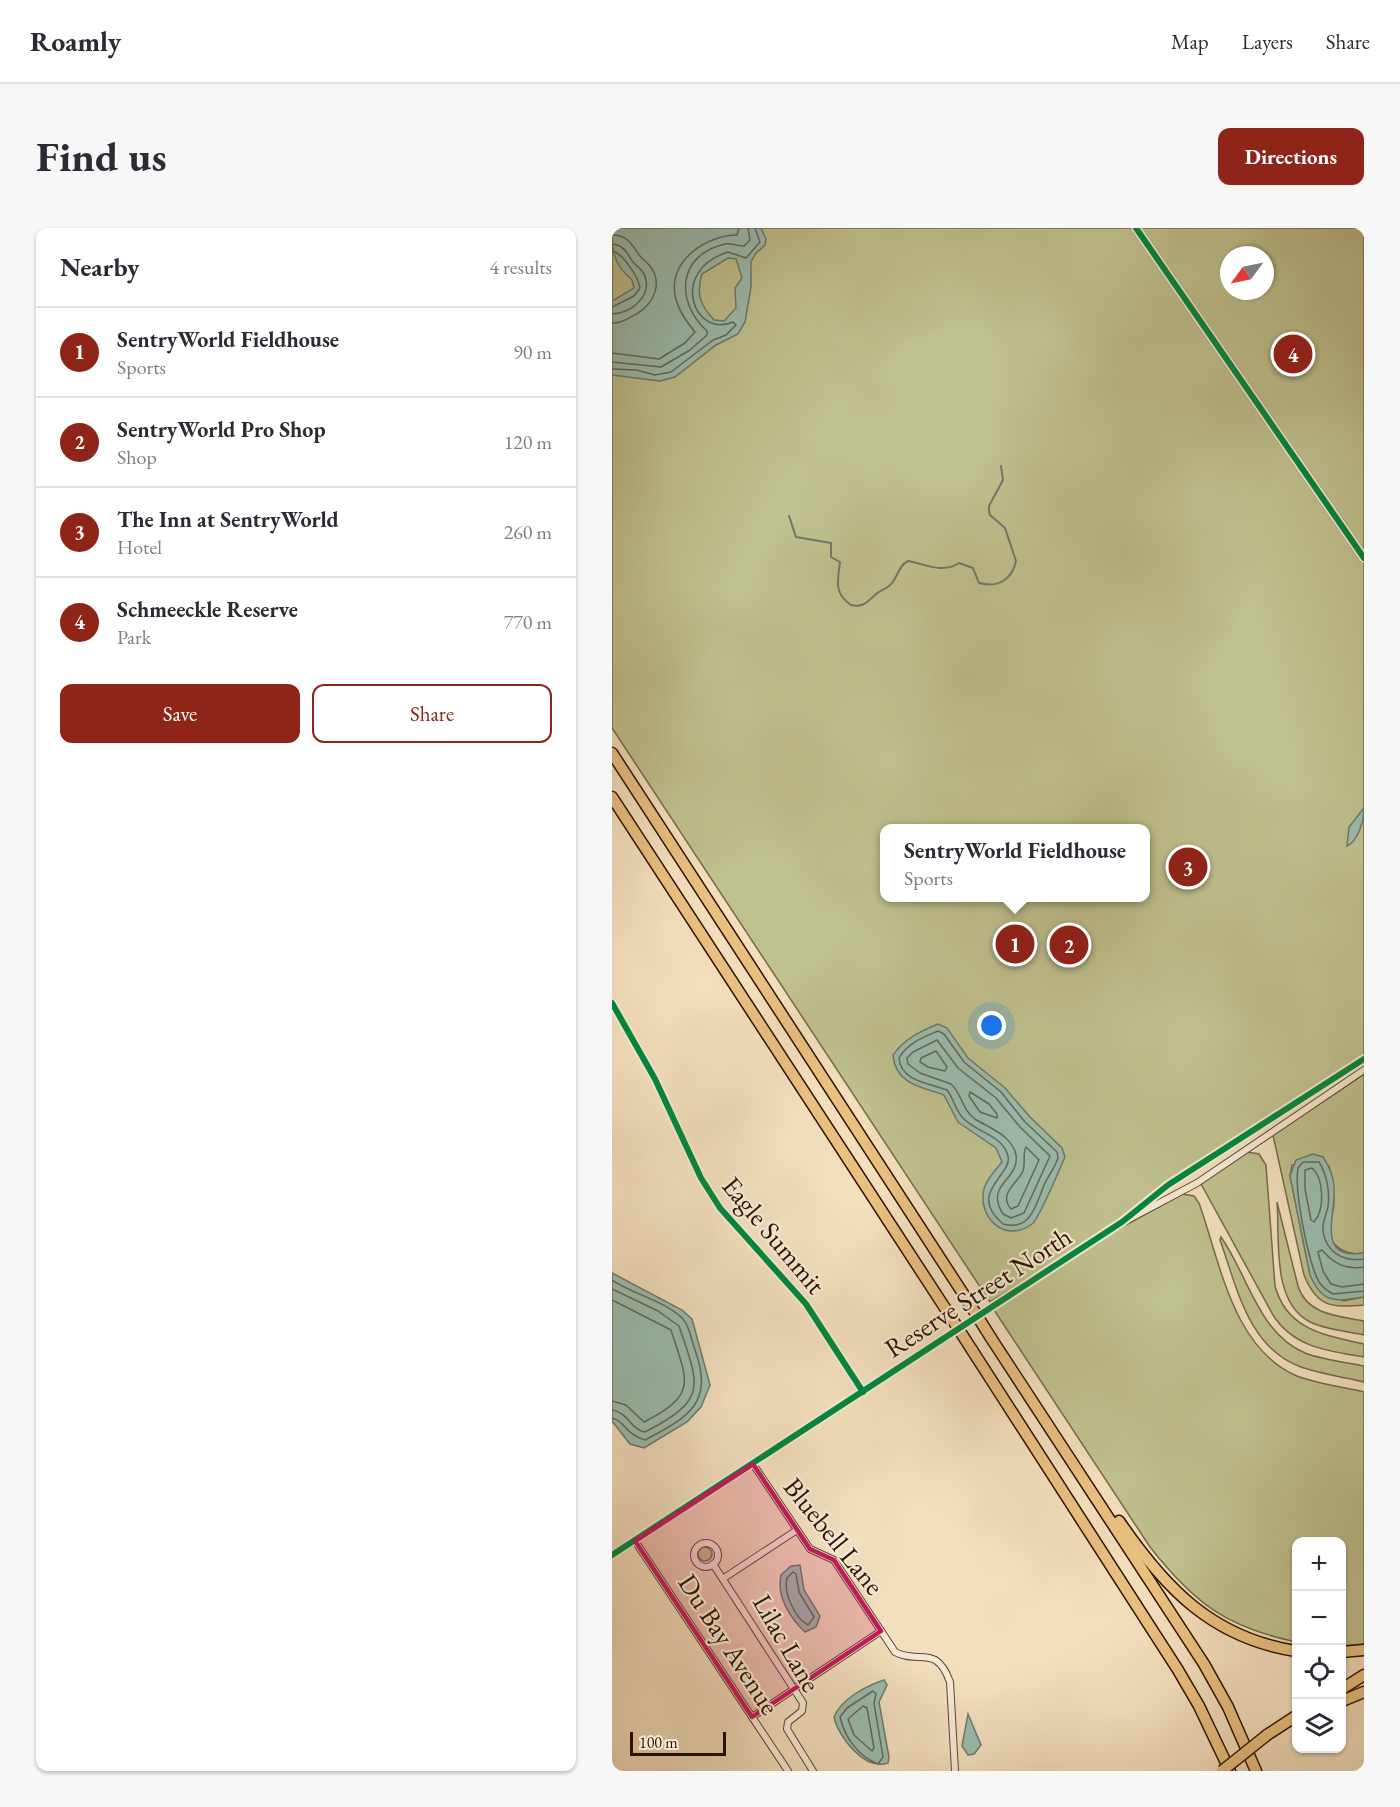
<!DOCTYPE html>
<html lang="en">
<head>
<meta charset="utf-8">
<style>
  :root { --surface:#fff; --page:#f7f7f7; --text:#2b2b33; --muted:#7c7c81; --line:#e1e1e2; --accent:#8f2418 }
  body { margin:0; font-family:"EB Garamond",serif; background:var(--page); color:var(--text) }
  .controls { position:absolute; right:18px; bottom:18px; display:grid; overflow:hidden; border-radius:12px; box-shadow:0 2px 4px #0004 }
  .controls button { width:54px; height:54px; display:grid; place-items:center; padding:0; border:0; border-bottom:2px solid var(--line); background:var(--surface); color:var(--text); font:30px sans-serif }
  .compass { position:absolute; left:608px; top:18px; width:54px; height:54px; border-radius:50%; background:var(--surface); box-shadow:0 2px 4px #0004; rotate:237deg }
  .scale { position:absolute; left:18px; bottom:15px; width:96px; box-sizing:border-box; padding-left:6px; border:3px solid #2b1201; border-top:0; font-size:16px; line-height:21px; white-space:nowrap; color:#2b1201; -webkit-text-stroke:4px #f7ead5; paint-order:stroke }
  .you { position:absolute; left:380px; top:798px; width:21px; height:21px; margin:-15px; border:4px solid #fff; border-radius:50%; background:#1a73e8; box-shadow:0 0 0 9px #1a73e833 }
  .badge { display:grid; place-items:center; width:39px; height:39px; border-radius:50%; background:var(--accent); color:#fff; font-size:20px; font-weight:700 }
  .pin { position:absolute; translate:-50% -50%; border:3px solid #fff; box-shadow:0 2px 6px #0006 }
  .popup { position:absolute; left:268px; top:596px; width:270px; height:78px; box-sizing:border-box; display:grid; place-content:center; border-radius:12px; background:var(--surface); filter:drop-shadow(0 2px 4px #0005); font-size:20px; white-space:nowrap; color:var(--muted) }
  .popup b { font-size:22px; color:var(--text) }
  .popup::after { content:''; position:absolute; left:50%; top:100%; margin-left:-12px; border:12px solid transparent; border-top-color:var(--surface) }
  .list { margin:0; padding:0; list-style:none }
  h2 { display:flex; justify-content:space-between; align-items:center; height:78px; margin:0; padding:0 24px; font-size:26px }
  h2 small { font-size:20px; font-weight:400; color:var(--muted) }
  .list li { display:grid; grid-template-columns:39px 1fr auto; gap:18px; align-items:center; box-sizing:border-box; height:90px; padding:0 24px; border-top:2px solid var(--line) }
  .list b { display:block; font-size:22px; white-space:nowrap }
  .list p { margin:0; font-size:20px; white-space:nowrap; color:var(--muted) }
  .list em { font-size:20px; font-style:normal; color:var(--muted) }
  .actions { display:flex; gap:12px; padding:18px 24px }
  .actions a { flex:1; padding:14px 0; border:2px solid var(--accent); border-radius:12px; text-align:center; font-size:21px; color:var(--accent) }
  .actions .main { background:var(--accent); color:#fff }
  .icon { flex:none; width:33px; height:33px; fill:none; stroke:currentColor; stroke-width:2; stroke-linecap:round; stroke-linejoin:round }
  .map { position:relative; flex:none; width:752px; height:1543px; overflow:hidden; border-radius:12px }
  header { display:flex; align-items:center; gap:36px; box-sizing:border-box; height:84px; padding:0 30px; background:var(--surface); border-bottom:2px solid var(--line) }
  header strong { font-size:28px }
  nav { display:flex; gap:33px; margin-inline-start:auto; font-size:21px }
  .intro { display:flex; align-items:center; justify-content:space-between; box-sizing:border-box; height:144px; padding:0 36px }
  h1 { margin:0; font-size:42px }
  .button { padding:15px 27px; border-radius:12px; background:var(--accent); color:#fff; font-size:21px; font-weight:700 }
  main { display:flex; gap:36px; padding:0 36px }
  aside { flex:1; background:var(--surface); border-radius:12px; box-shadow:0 2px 4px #0004 }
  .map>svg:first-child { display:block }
</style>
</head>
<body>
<header>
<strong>Roamly</strong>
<nav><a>Map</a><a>Layers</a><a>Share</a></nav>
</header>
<div class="intro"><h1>Find us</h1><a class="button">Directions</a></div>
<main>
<aside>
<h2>Nearby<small>4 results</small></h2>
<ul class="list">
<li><span class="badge">1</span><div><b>SentryWorld Fieldhouse</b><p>Sports</p></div><em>90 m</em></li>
<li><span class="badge">2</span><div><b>SentryWorld Pro Shop</b><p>Shop</p></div><em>120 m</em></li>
<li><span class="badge">3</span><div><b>The Inn at SentryWorld</b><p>Hotel</p></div><em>260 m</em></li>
<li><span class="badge">4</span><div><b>Schmeeckle Reserve</b><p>Park</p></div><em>770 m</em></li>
</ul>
<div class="actions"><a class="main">Save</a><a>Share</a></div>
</aside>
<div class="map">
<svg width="752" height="1543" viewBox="0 0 752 1543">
  <rect width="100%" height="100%" fill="#f3dfbe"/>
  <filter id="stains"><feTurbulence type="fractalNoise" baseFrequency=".00333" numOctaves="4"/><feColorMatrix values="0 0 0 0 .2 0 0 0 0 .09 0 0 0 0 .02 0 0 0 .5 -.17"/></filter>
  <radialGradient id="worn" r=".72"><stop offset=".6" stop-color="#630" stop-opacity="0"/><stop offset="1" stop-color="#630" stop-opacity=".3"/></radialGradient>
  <g fill="#bfc18e" stroke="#756a48" stroke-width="1.5" fill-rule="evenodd">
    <path d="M0,0H752V831L579,943L510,994L378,1074L0,500ZM617,27H653V63H617ZM272,600H534V670H272Z"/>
    <path d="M752,846V1025C735,1028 715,1019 717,998C718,990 722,983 722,975C722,961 720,951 717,938L680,937L678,948L698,1047L731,1073L752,1069V1077C719,1080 705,1079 692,1047L661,907Z"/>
    <path d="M635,924L647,926L654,937L663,1058C675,1102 712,1107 752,1116V1129C717,1123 682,1120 661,1087L588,954Z"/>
    <path d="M570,966L582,968L587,975C608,1034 621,1121 685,1148C706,1156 730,1159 752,1164V1416L730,1418V1314H684V1414C614,1399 582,1375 538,1319L382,1082L503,1003Z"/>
    <path d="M665,974L686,1058C695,1087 726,1088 752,1093V1107C735,1103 714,1102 698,1094C659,1074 668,1011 665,974Z"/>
    <path d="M609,1009C636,1047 646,1105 693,1125C711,1132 733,1134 752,1138V1154C731,1149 709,1146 689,1139C636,1120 625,1059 608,1012Z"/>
    <circle cx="93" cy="1326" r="7"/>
  </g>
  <g fill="#9bbdb0" stroke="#6e796a" stroke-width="1.5" fill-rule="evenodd">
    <path d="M0,0H149L154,11L153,17L144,25L139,34V59L133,94L126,106L104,117L63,149L48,153L0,147V73L22,60L20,52C1,36 0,23 0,0ZM116,30L124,31L130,50L123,60L124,80L112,93L102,92C88,77 84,66 90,46Z"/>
    <path d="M752,580C752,593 746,613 735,618L737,599Z"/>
    <path d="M326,796L335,800L356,830L393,860L418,889L450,920L453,929C448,940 427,991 420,996C394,1016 365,990 372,961C375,950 384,942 390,934L384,920L346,894L332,867C310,859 283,856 281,827C292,811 309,803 326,796Z"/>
    <path d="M701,926L711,929C717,938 722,950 722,960C724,988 703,1032 752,1025V1069C724,1073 711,1077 698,1047L678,948L684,932Z"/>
    <path d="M0,1045L70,1082L80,1091L98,1157L89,1179L75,1194L32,1220L18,1216L0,1193Z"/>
    <path d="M188,1337L192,1362L208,1388L204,1399L193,1404C178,1390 164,1368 169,1347L179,1338Z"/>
    <path d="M272,1452L275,1457L267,1474L277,1529L276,1535C252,1543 226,1508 222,1489C229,1471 254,1458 272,1452Z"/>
    <path d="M356,1486L369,1517L362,1526L356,1527L350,1518Z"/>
  </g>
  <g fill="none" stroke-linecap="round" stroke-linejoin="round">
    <g stroke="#636858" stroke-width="1.5">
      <path d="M0,7C16,7 20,17 28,28C31,32 35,34 38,38C51,55 42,75 26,85C17,90 11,95 0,95"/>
      <path d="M0,16C12,17 15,25 21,34C25,39 31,42 33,48C40,69 19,85 0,86"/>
      <path d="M0,23C11,25 26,49 28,60L22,68L0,79"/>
      <path d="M0,125L47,131L73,115L83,104C74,93 66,82 63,67C57,32 95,7 125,7L127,0"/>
      <path d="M0,134L49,139L78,122L95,107V103C63,74 65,27 113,16C119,15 126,18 132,18L138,12L136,0"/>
      <path d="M0,141L24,142L43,147L59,144L101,112L114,107L124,97L121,94C82,111 56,43 116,24L134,30L148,14L143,0"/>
      <path d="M326,803L332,806L352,834L389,864L413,894L445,924L446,930C443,939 437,947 433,955C424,975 420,1004 391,996C354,965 401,947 396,928C391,907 363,904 351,890C343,882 342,871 335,862C318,855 289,854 287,830C295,815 312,809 326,803Z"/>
      <path d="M325,812L346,840L384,870L408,899L438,928L412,985L399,990L391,986C372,956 408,952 404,927C400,907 377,900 363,891C350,882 350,866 339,856L308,845L296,836L295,830L301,824Z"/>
      <path d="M324,823L335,839L333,843L316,839L308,834L309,830Z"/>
      <path d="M358,864L377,876L385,886V890L368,884L357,868Z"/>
      <path d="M414,919L427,932L406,978L399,981C386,966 405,956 411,943C414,935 410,926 414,919Z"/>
      <path d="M700,940C712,950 713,982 702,994L699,992L693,961V942Z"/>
      <path d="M752,1031C732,1034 714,1025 711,1003C710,995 714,987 716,979C718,964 715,947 707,934H691L686,940C682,962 696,1034 707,1054C711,1060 715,1063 721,1066L752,1063"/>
      <path d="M752,1039C734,1042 722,1036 710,1022L706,1024L711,1043L719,1056L730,1059L752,1056"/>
      <path d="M0,1052C21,1066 50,1072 69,1089C77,1096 79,1111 83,1122C102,1175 77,1189 33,1212C14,1207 12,1192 0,1190"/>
      <path d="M0,1061L46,1083L67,1098C87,1158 97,1171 33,1204C18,1201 16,1184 0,1182"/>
      <path d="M0,1072L59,1102C75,1153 87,1166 32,1194L14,1177L0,1173"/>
      <path d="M181,1344L184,1346L187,1364L202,1389L196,1397C183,1390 171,1365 175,1350Z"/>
      <path d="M261,1463L264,1466L262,1475L271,1529L266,1536C246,1528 233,1510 228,1489L235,1480Z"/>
      <path d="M251,1478L255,1480L262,1520L260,1523L242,1507L236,1491Z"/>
    </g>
    <path stroke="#6e796a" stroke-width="2" d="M177,288L184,309L219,315V329L228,334C226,351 221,365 239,377C251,380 255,374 263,367C268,362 275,361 279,356C286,349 286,338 296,333C313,336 330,346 347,335L361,340L367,355C386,360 400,352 404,333L393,300L378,287L377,283V278L391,252L389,238"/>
    <g stroke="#5d4530" stroke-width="8">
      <g id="street">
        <path d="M0,775L43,851L89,950L108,980L194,1076L251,1164"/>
        <path d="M519,990L585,955L752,842"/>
        <path d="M141,1236L198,1321L222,1332L283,1424C307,1437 324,1415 338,1454L343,1543"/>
        <path d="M23,1313L176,1543"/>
        <circle cx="94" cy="1327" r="12"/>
        <path d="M0,1327L510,994L556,957L752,831"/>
        <path d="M101,1336L191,1475L190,1483L176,1494L175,1501L201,1543"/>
        <path d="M112,1350L185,1302"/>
        <path d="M140,1489L269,1403"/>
      </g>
    </g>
    <g stroke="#2b1201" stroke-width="10">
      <path id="secondary" d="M524,0L752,330"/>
    </g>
    <g stroke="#2b1201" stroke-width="13">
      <g id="highway">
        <path d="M0,525L352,1067"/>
        <path d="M0,569L333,1080"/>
        <path d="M379,1110L592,1436L616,1479L644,1543"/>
        <path d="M360,1122L566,1442L587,1478L618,1543"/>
        <path d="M507,1293C553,1360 600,1410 684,1423"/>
        <path d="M730,1424L752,1422"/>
        <path d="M730,1461L752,1447"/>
        <path d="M730,1473L752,1464"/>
        <path d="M655,1507L684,1488"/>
      </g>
    </g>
    <use href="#street" stroke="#f7ead5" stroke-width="6"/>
    <use href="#secondary" stroke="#f7ead5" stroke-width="8"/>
    <use href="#highway" stroke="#eac07f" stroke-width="10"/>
    <g stroke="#2b1201" stroke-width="13" stroke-linecap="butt">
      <g id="highway-bridge">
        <path d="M352,1067L379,1110"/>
        <path d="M333,1080L360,1122"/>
        <path d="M610,1543L655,1507"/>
      </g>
    </g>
    <use href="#highway-bridge" stroke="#eac07f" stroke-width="10"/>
    <g stroke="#f7ead5" stroke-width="10">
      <g id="cycleway">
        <path d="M524,0L752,330"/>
        <path d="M0,775L43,851L89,950L108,980L194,1076L251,1164"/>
        <path d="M0,1327L510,994L556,957L752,831"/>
      </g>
    </g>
    <use href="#cycleway" stroke="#00873e" stroke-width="6"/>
  </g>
  <path fill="#c2185b" fill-opacity="0.2" stroke="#c2185b" stroke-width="4.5" stroke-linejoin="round" d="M141,1236L198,1321L222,1332L269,1403L140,1489L23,1313Z"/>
  <g text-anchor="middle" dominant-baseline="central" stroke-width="4.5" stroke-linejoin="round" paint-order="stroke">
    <g font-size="27" fill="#2b1201" stroke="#f7ead5">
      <text transform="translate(162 1007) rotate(50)">Eagle Summit</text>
      <text transform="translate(366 1064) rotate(-33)">Reserve Street North</text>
      <text transform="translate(222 1308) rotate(51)">Bluebell Lane</text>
      <text transform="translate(175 1415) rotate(60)">Lilac Lane</text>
      <text transform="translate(117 1416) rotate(57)">Du Bay Avenue</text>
    </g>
  </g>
  <rect width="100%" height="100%" filter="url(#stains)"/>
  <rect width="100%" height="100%" fill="url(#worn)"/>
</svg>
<div class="controls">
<button>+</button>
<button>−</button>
<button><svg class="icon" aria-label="locate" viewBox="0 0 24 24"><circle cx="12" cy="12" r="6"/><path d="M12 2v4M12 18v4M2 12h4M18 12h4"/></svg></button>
<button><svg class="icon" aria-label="layers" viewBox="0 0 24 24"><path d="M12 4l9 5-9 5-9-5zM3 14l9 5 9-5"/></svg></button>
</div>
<svg class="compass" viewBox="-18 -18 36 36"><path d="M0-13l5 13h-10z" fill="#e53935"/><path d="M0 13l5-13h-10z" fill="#7c7c81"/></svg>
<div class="scale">100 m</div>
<div class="you"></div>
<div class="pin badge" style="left:403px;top:716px">1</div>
<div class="popup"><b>SentryWorld Fieldhouse</b>Sports</div>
<div class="pin badge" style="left:457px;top:717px">2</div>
<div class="pin badge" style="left:576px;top:639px">3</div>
<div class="pin badge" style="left:681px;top:126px">4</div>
</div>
</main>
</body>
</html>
